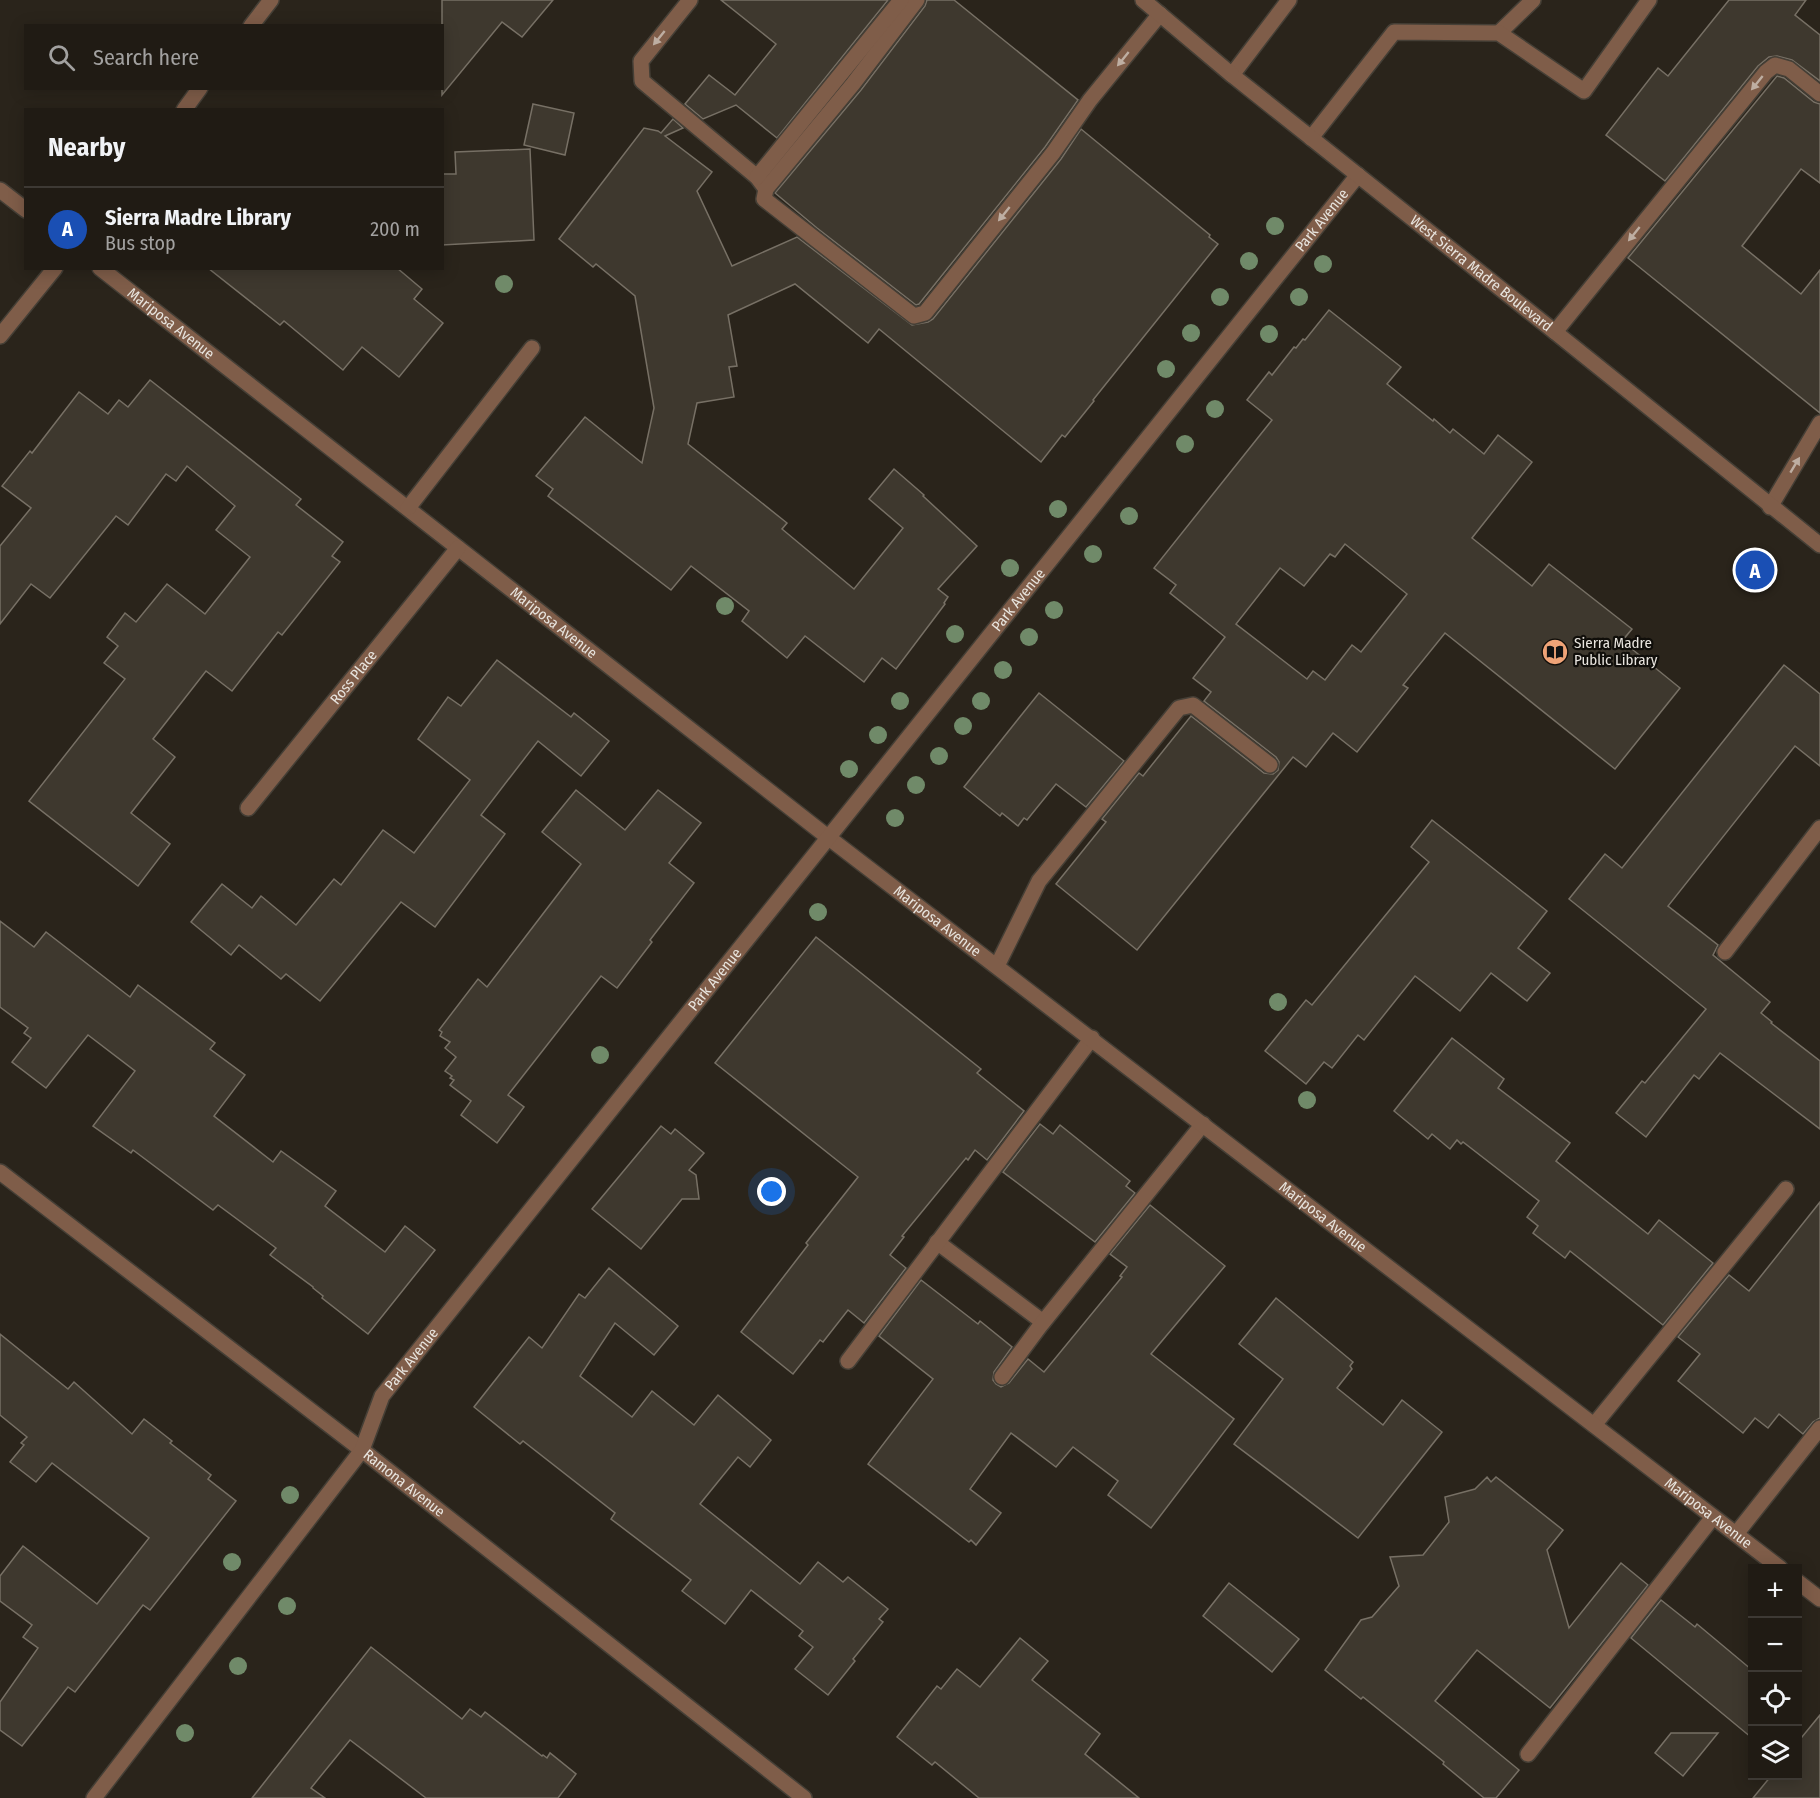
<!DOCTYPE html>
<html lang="en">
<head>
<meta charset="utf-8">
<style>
  :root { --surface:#201b14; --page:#28241d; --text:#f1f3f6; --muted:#a2a1a0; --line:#3d3934; --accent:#efa377 }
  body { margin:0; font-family:"Fira Sans Condensed",sans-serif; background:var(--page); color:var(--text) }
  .controls { position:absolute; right:18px; bottom:18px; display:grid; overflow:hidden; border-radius:0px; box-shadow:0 3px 15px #0003 }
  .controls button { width:54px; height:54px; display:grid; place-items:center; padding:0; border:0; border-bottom:2px solid var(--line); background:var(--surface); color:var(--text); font:30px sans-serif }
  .you { position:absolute; left:772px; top:1192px; width:21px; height:21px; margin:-15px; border:4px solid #fff; border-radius:50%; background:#1a73e8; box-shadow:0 0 0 9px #1a73e833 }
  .badge { display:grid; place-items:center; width:39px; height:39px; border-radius:50%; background:var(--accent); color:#fff; font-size:20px; font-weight:700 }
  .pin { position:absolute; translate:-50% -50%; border:3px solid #fff; box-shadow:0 2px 6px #0006 }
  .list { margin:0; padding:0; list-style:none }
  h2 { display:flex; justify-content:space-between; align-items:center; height:78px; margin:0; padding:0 24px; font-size:26px }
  h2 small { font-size:20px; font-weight:400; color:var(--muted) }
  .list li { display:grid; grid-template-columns:39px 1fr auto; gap:18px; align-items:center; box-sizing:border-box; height:84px; padding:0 24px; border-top:2px solid var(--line) }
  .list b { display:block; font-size:22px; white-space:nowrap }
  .list p { margin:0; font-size:20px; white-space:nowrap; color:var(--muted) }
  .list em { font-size:20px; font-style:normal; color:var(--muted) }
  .icon { flex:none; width:33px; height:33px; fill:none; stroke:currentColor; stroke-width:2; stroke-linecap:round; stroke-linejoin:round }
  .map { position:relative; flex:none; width:1820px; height:1798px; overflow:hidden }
  .search { position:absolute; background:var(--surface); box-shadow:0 3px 15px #0003; left:24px; top:24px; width:420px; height:66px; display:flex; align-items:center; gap:15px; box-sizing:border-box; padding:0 21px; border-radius:0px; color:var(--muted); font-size:22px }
  .panel { position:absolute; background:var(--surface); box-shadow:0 3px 15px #0003; left:24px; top:108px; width:420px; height:162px; border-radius:0px }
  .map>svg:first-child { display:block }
</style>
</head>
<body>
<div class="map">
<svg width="1820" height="1798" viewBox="0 0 1820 1798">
  <rect width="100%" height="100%" fill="#2a241b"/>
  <g fill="#3e382e" stroke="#777065" stroke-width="1.5" fill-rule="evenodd">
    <path d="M442,0H553L522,37L502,22L442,95Z"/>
    <path d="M721,0H888L777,138L736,105L703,119L685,104L709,75L735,95L776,44Z"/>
    <path d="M927,0H954L1078,100L1045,147L919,304L916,305L817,228L775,193L861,90L925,6Z"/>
    <path d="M1729,0H1806L1795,15L1820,35V81L1792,60L1777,56L1769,57L1758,66L1665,181L1606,135L1658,68L1668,76Z"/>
    <path d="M1777,76L1784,78L1814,102L1820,104V183L1801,169L1742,246L1801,294L1820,270V413L1628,258Z"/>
    <path d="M533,104L574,113L565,155L524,145Z"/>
    <path d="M673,119L683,128L665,136L712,172L697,191L732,266L797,237L912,325L928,322L933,319L1061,159L1081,129L1210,235L1209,237L1218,244L1093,400L1094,401L1065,437L1062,435L1041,462L879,329L868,343L795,284L728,315L737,366L729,367L734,397L697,403L688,444L787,523L782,529L854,589L903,528L869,499L894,469L924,495L923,496L977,546L938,589L948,597L944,603L945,604L896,669L882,658L864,682L805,636L787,658L742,621L749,611L691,566L671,590L548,496L553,489L536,476L585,417L642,463L654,408L635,296L596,264L593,267L559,239L644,128L658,131L661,133Z"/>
    <path d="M530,149L534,240L442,245V174H456L455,152Z"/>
    <path d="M208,268H397L422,289L414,299L443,323L399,377L362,347L343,370L284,321L280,325Z"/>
    <path d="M1329,310L1401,367L1387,384L1433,421L1434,419L1450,433L1453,429L1484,454L1498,435L1532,462L1472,538L1532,586L1549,564L1632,629L1622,641L1680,688L1615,769L1445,633L1403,685L1408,688L1357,752L1333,733L1306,767L1293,757L1137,950L1056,884L1106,822L1102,819L1139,773L1143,776L1191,716L1264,773L1273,774L1278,770L1279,762L1276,757L1204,701L1211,692L1193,678L1225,637L1170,593L1176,585L1154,568L1272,420L1247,400L1269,372L1272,375L1294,347L1296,348L1303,339L1305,340ZM1345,544L1407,594L1361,652L1352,645L1325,680L1313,671L1307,679L1236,624L1280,568L1304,586L1330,554L1335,557Z"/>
    <path d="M150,380L301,499L296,505L343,542L332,556L340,562L282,635L278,632L232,691L206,671L153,739L175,757L131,813L170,844L138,886L29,801L125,679L104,663L118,646L107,637L125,613L136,622L167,584L205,614L250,557L216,530L235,506L187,466L176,481L166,474L128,525L116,516L50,598L31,584L0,624V546L31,508L2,486L30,451L32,453L79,392L108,414L119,400L128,407Z"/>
    <path d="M497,660L571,717L574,713L609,741L581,776L538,741L481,815L505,834L435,927L401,902L320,1001L286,974L281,979L239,945L231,955L191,922L222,884L252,908L261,896L296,925L334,879L341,885L383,830L414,853L470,780L418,739L448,697L461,706Z"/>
    <path d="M1784,665L1820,694V766L1795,746L1668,906L1718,945L1713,955L1770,1002L1761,1013L1772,1022L1771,1023L1820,1061V1129L1720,1053L1699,1079L1694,1075L1646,1137L1616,1113L1642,1081L1645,1083L1706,1009L1569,899L1605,854L1622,868Z"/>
    <path d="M1039,693L1124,761L1086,807L1056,784L1027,820L1024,818L1018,826L1002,813L1000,816L964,787Z"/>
    <path d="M576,790L625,830L658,790L701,823L669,863L694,883L650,940L652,942L617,988L601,976L508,1095L524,1107L497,1143L461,1115L471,1101L450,1085L454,1080L450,1078L452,1076L445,1071L456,1057L445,1048L450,1042L440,1036L442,1032L439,1030L478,979L487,987L581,864L542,832Z"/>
    <path d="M1432,820L1547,911L1518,948L1550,973L1527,1001L1491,973L1460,1011L1415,976L1364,1040L1358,1035L1332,1068L1324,1062L1306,1084L1265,1051L1306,1000L1312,1005L1429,862L1411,847Z"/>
    <path d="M0,921L34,947L46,932L130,997L138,985L215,1043L210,1049L245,1075L214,1116L273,1162L281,1151L336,1191L325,1206L385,1252L405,1226L435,1250L368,1334L322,1298L323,1296L313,1288V1287L270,1255L276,1248L218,1205L213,1210L133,1150L131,1153L93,1126L135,1071L88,1035L46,1088L12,1062L31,1038L24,1033L28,1028L0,1007Z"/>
    <path d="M816,937L981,1069L977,1073L1024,1111L987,1160L975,1150L968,1160L966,1158L902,1236L904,1237L890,1255L906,1268L864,1323L848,1310L823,1342L820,1340L793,1374L741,1332L808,1245L806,1243L858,1177L715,1063Z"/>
    <path d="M1452,1038L1504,1079L1498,1088L1570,1143L1556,1161L1648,1234L1659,1220L1713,1263L1663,1325L1570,1251L1565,1258L1533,1233L1538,1226L1527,1217L1539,1201L1463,1142L1461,1144L1457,1140L1450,1149L1432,1134L1428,1139L1394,1111Z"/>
    <path d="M1040,1124L1053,1134L1060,1125L1130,1181L1126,1186L1135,1193L1095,1242L1003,1172Z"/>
    <path d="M661,1126L671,1134L675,1129L704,1153L689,1170L696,1175L699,1199H682L641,1249L592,1209Z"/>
    <path d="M1820,1202V1418L1813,1422L1803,1434L1779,1414L1768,1428L1755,1418L1743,1433L1678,1381L1700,1354L1678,1337L1729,1275L1749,1291Z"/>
    <path d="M1150,1205L1225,1266L1151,1354L1234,1419L1151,1528L1108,1495L1118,1481L1073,1447L1056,1467L1011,1433L970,1489L1001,1513L976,1545L971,1540L969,1542L868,1464L933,1379L879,1336L921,1280L978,1324L980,1321L1012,1347L994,1372L993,1380L996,1384L1001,1387L1009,1383L1028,1359L1044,1372L1122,1277L1120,1276L1127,1267L1110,1254Z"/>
    <path d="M609,1268L678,1326L654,1355L615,1323L580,1376L632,1417L652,1391L694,1425L718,1395L771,1440L750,1467L738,1457L700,1504L800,1584L818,1562L843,1582L848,1577L888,1609L879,1619L883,1622L853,1659L855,1661L828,1695L795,1669L813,1647L799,1636L803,1631L751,1590L725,1624L682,1591L691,1580L611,1519L615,1513L523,1441L520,1444L474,1407L529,1337L542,1348L579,1294L585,1298Z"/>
    <path d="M1276,1298L1353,1362L1350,1366L1352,1369L1337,1388L1383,1425L1402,1400L1442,1432L1358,1538L1234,1444L1283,1379L1239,1344Z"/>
    <path d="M0,1334L68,1389L74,1382L132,1434L144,1419L172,1441L170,1443L211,1475L208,1479L236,1501L150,1610L143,1605L75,1692L68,1687L22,1746L0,1730V1702L38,1648L23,1637L32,1625L0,1601V1576L23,1546L97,1604L149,1538L52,1463L36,1482L10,1462L24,1445L21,1443L27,1437L0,1415Z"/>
    <path d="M1487,1477L1491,1482L1496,1477L1563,1530L1547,1550L1569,1628L1621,1563L1648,1585L1550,1708L1477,1650L1435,1701L1519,1770L1496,1798H1484L1443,1764L1444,1762L1363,1697L1361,1699L1325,1670L1361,1620L1372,1617L1399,1586L1390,1557L1423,1555L1449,1522L1445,1497L1475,1489Z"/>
    <path d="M1229,1583L1299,1639L1272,1672L1203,1616Z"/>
    <path d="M1661,1600L1695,1627L1697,1624L1752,1670V1738L1631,1638Z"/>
    <path d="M1020,1638L1048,1661L1032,1680L1100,1734L1085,1754L1139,1798H979L935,1762L932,1765L897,1737L937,1686L941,1689L957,1669L980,1687Z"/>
    <path d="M371,1647L462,1719L470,1709L481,1717L485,1712L542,1756L543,1755L547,1758L550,1753L576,1774L558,1798H426L350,1740L311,1788L325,1798H252Z"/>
    <path d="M1820,1715V1798H1753L1771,1776H1797V1743Z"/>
    <path d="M1671,1733H1718L1683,1776L1655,1753Z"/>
  </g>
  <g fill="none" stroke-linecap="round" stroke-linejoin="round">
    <g stroke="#453f36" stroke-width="18">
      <g id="service">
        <path d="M690,0L641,61L642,81L757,177L766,189"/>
        <path d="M917,0L853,84L766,189L764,199L914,316L925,313L1053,153L1090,100L1160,14"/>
        <path d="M1499,33L1533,0"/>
        <path d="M1232,75L1289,0"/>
        <path d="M1311,138L1394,32L1499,33L1584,91L1649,0"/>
        <path d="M757,177L901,0"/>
        <path d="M1555,332L1766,72L1775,65L1789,69L1820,94"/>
        <path d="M1770,507L1820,423"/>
        <path d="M1725,952L1820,828"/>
        <path d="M997,966L1039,881L1179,708L1193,705L1270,765"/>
        <path d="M937,1242L1043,1322"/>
        <path d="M848,1361L1092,1038"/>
        <path d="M1002,1377L1040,1326L1203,1124"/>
        <path d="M1594,1425L1786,1189"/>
        <path d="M1736,1534L1820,1428"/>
        <path d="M1528,1754L1713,1517"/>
      </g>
    </g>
    <g stroke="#453f36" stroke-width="18">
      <g id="minor">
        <path d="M0,190L26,210"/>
        <path id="s1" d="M100,268L829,838L1780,1568"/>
        <path d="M408,508L532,348"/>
        <path id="s2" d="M248,808L458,548"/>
        <path id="s3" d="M0,1172L362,1450L804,1798"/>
        <path d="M1798,1582L1820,1599"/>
        <path id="s4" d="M94,1798L362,1450L382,1396L1358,175"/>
      </g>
    </g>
    <g stroke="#453f36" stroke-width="18">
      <g id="tertiary">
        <path id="s5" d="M1143,0L1232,75L1555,332L1820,545"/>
        <path d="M251,26L271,0"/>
        <path d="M184,110L200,88"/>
        <path d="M0,336L55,268"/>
      </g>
    </g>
    <use href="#service" stroke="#7f5d49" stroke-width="15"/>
    <use href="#minor" stroke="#7f5d49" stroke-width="15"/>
    <use href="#tertiary" stroke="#7f5d49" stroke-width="15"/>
  </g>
  <g fill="#708a69">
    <circle cx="1275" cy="226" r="9"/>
    <circle cx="1249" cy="261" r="9"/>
    <circle cx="1323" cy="264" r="9"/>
    <circle cx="504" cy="284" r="9"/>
    <circle cx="1220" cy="297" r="9"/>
    <circle cx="1299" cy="297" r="9"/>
    <circle cx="1191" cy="333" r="9"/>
    <circle cx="1269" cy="334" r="9"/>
    <circle cx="1166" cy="369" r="9"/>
    <circle cx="1215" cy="409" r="9"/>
    <circle cx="1185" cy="444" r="9"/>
    <circle cx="1058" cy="509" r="9"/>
    <circle cx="1129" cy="516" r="9"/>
    <circle cx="1093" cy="554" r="9"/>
    <circle cx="1010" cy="568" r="9"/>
    <circle cx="725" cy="606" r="9"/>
    <circle cx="1054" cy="610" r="9"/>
    <circle cx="955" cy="634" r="9"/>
    <circle cx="1029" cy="637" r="9"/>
    <circle cx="1003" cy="670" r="9"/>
    <circle cx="900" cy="701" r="9"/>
    <circle cx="981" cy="701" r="9"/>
    <circle cx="963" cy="726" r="9"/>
    <circle cx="878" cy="735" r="9"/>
    <circle cx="939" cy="756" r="9"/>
    <circle cx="849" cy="769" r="9"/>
    <circle cx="916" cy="785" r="9"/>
    <circle cx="895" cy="818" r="9"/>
    <circle cx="818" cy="912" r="9"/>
    <circle cx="1278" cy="1002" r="9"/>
    <circle cx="600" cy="1055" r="9"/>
    <circle cx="1307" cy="1100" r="9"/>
    <circle cx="290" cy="1495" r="9"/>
    <circle cx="232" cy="1562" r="9"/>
    <circle cx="287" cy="1606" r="9"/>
    <circle cx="238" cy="1666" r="9"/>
    <circle cx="185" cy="1733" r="9"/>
  </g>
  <defs><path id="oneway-solid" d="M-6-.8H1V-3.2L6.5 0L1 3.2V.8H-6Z" transform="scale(1.5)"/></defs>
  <g fill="#beaea2">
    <use href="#oneway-solid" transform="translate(659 38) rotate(129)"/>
    <use href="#oneway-solid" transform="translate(1123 59) rotate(129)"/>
    <use href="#oneway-solid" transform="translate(1757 83) rotate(129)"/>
    <use href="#oneway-solid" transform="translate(1004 214) rotate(129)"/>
    <use href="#oneway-solid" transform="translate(1634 234) rotate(129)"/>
    <use href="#oneway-solid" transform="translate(1795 465) rotate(-59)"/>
  </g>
  <defs>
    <g id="library-disc" transform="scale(1.35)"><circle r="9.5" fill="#efa377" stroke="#100e0a"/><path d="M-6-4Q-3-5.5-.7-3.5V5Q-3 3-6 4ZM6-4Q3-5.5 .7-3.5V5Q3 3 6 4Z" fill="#111"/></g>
  </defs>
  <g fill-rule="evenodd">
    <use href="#library-disc" x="1555" y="652"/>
  </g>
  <g text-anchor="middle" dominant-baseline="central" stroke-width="4.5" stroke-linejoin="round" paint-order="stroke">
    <g font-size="15" fill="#e8e4de" stroke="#100e0a">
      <text stroke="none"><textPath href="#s4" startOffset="2002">Park Avenue</textPath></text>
      <text stroke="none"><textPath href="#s5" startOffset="435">West Sierra Madre Boulevard</textPath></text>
      <text stroke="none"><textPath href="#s1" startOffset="90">Mariposa Avenue</textPath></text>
      <text stroke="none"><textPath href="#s4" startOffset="1516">Park Avenue</textPath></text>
      <text stroke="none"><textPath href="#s1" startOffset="576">Mariposa Avenue</textPath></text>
      <text stroke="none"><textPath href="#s2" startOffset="168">Ross Place</textPath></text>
      <text stroke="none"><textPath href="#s1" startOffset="1062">Mariposa Avenue</textPath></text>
      <text stroke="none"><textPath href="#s4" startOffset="1030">Park Avenue</textPath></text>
      <text stroke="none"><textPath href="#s1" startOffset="1548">Mariposa Avenue</textPath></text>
      <text stroke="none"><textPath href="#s4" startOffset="544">Park Avenue</textPath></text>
      <text stroke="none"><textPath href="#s3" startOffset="510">Ramona Avenue</textPath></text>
      <text stroke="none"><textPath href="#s1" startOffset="2034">Mariposa Avenue</textPath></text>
    </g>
    <g font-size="15" fill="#e8e4de" stroke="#100e0a" text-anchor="start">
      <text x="1574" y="643">Sierra Madre<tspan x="1574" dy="17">Public Library</tspan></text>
    </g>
  </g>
</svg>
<div class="controls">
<button>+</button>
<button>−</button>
<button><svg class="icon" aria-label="locate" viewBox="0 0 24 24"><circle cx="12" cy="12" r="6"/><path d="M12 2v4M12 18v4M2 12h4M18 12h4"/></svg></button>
<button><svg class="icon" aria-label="layers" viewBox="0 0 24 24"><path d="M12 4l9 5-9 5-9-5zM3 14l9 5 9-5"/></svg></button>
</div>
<div class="you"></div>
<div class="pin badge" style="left:1755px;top:570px;background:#1a4fb4">A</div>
<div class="search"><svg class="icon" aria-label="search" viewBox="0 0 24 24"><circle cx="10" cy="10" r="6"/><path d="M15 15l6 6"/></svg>Search here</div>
<section class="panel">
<h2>Nearby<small></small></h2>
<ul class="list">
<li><span class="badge" style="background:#1a4fb4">A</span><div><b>Sierra Madre Library</b><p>Bus stop</p></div><em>200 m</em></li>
</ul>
</section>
</div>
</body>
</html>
